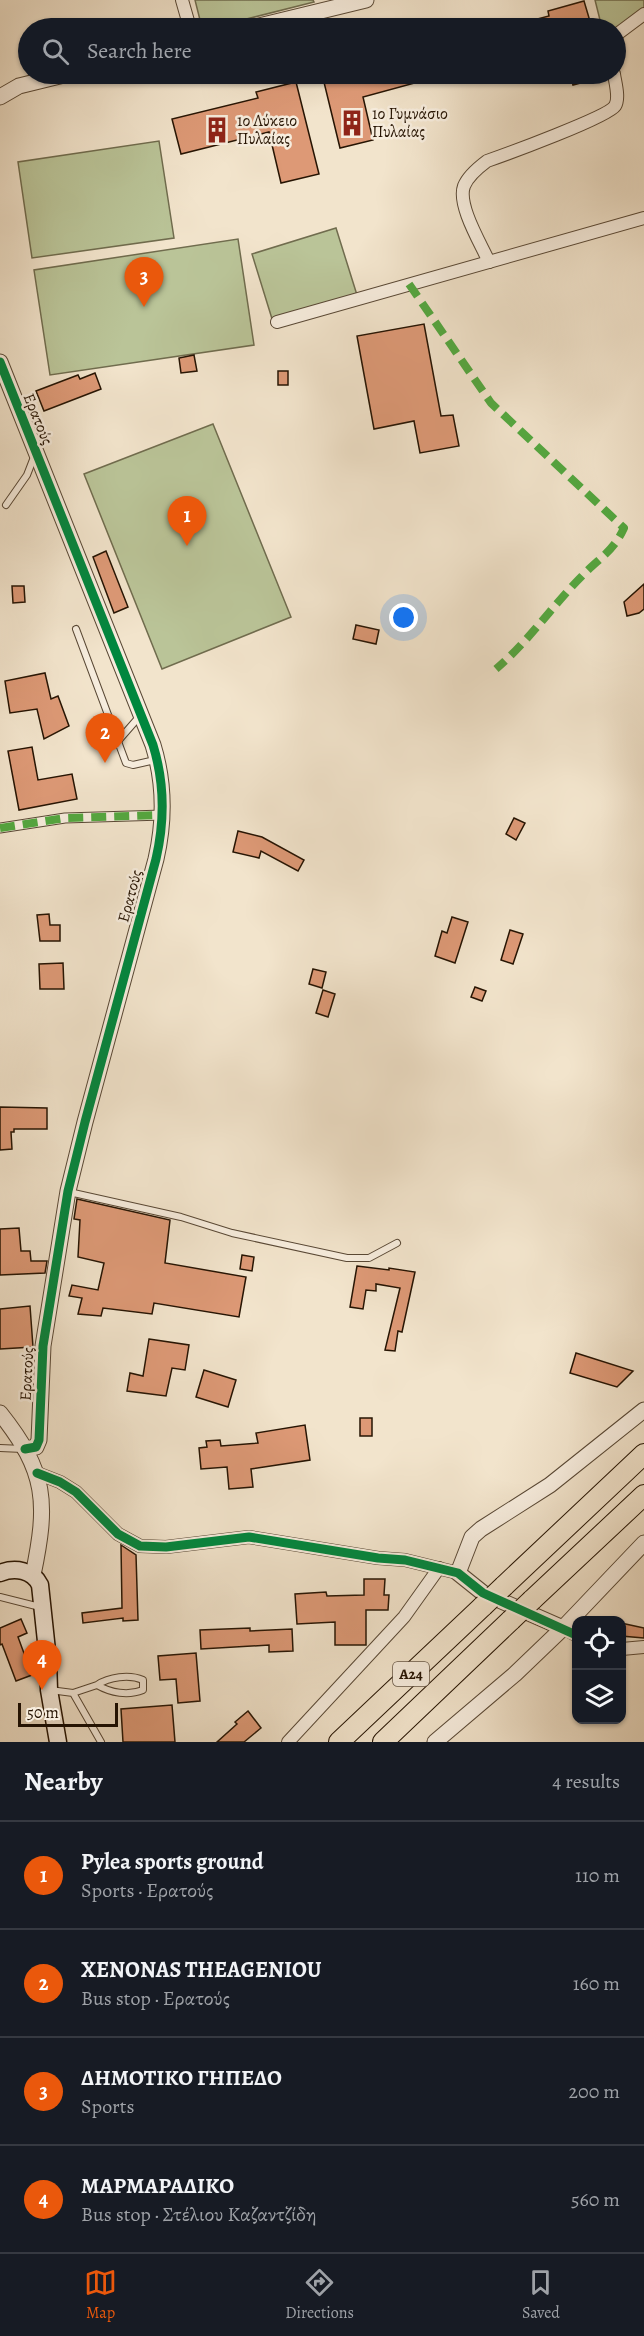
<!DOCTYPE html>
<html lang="en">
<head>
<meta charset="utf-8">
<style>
  :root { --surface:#171b24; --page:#242831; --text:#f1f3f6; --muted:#9ea1a6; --line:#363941; --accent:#ea580c }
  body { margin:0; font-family:Alegreya,serif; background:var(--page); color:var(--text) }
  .controls { position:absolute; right:18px; bottom:18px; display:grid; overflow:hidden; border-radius:12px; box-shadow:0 2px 4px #0004 }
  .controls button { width:54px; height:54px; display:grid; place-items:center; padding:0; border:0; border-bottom:2px solid var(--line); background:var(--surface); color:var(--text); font:30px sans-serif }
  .scale { position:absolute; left:18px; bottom:15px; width:100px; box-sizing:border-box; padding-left:6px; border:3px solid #261403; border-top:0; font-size:16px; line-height:21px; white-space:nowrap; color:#261403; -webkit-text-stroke:4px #f7edde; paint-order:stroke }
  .you { position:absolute; left:404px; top:618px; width:21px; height:21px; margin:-15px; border:4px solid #fff; border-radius:50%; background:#1a73e8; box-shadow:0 0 0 9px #1a73e833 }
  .badge { display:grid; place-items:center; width:39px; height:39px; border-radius:50%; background:var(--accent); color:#fff; font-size:20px; font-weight:700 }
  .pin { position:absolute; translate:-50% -50px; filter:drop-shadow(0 2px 3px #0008) }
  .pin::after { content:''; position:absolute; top:32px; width:21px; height:18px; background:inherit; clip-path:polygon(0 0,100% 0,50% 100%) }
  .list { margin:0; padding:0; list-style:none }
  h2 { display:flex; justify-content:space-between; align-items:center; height:78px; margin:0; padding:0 24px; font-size:26px }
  h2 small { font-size:20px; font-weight:400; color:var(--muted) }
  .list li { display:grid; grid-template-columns:39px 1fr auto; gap:18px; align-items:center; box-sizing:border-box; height:108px; padding:0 24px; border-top:2px solid var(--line) }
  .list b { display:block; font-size:22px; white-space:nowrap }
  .list p { margin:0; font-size:20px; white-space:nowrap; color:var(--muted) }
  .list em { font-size:20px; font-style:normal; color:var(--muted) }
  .icon { flex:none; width:33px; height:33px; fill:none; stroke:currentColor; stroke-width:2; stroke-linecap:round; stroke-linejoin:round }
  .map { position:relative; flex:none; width:644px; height:1742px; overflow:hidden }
  .search { position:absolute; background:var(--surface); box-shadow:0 2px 4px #0004; left:18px; right:18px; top:18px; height:66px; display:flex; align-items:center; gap:15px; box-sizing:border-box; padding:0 21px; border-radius:33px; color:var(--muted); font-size:22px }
  .sheet { height:510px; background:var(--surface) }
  nav { display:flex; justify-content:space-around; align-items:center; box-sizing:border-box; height:84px; border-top:2px solid var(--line); background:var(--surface); font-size:16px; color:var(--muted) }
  nav a { display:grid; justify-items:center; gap:3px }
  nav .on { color:var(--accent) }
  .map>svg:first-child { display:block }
</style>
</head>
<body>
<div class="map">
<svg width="644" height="1742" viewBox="0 0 644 1742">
  <rect width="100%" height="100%" fill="#f2e4cc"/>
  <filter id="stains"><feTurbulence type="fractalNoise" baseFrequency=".00333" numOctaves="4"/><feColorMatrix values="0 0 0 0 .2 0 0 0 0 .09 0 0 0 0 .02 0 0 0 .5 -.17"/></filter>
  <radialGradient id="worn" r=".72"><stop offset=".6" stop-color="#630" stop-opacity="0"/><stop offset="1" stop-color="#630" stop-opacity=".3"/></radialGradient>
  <g fill="#bac498" stroke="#706c4e" stroke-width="1.5">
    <path d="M195,0H313L314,2L211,28H202Z"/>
    <path d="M595,0H644V9L616,28H602Z"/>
    <path d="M159,141L174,238L32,258L18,162Z"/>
    <path d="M336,228L357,295L273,322L252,254Z"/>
    <path d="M238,239L254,345L50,375L34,270Z"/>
    <path d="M213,424L291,617L162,669L84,474Z"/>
  </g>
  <g fill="#dd9976" stroke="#261403" stroke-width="1.5">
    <path d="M584,1L592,28H514V25L549,16L548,11Z"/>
    <path d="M322,74H432L433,78L363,97L373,140L340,148Z"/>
    <path d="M570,74H603V77L573,85Z"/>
    <path d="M296,82L319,174L281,183L269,132L181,154L172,119L258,98L256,92Z"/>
    <path d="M424,324L441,416L453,415L459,446L420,453L414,421L374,429L357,336Z"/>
    <path d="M194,355L197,371L181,373L179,358Z"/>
    <rect x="278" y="371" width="10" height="14"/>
    <path d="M95,373L101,389L44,411L36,391L78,375L80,379Z"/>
    <path d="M106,551L128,607L114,613L93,557Z"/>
    <path d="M644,584V609L639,613L627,616L624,602Z"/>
    <path d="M12,586H24L25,602L13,603Z"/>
    <path d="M356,625L379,630L376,644L353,639Z"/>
    <path d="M45,673L51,699L58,696L69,726L44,739L37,709L10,713L5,681Z"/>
    <path d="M32,747L38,780L72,774L77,799L19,810L8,751Z"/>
    <path d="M514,818L525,823L516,840L506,834Z"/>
    <path d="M238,831L262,837L304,860L298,871L261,851L259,858L233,852Z"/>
    <path d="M49,914L50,925H60V941H40L37,915Z"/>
    <path d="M452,917L468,922L455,963L435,956L442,931L447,933Z"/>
    <path d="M510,930L523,934L513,964L501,960Z"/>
    <path d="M63,963L64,989H40L39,964Z"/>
    <path d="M313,969L326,972L322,988L309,984Z"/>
    <path d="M475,987L486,991L482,1001L471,997Z"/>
    <path d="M323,990L335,994L328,1017L316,1013Z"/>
    <path d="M0,1107L47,1108V1129H14V1132H11L12,1149L0,1150Z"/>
    <path d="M77,1199L170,1220L165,1263L246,1277L239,1317L154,1303L152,1314L103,1308L101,1316L78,1314L82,1298L69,1296L72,1285L98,1290L104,1263L78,1257L80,1220L74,1219Z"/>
    <path d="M19,1228L21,1251H30L31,1261H47L45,1273L0,1275V1229Z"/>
    <path d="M242,1255L254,1257L252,1271L240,1269Z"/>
    <path d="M357,1266L389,1270V1268L415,1272L402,1332L398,1331L395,1351L385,1350L400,1288L376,1284V1291L366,1290L363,1309L350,1307Z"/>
    <path d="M30,1306L33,1347L0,1349V1309Z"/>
    <path d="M149,1339L189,1345L185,1370L172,1368L166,1396L127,1391L130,1373L143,1376Z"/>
    <path d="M576,1353L633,1371L617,1387L570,1373Z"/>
    <path d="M204,1370L236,1380L228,1407L196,1397Z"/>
    <rect x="360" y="1418" width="12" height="18"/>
    <path d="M305,1425L310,1460L251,1469L253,1487L229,1489L227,1467L201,1469L199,1448L207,1447L206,1441L220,1440L221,1446L258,1443L256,1433Z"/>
    <path d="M121,1545L136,1555L138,1620L123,1621V1618L83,1623L82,1613L122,1608Z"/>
    <path d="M364,1579H385L384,1595H389L388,1610H366V1645H335V1622L297,1624L295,1594L326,1592L327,1596L364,1595Z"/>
    <path d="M21,1619L27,1633L18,1637L32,1675L16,1681L2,1644L0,1645V1628Z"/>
    <path d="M621,1623L644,1628V1638L621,1636Z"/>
    <path d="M250,1628V1631L292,1629L293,1651L269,1652V1645L201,1649L200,1630Z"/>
    <path d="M196,1653L200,1701L178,1703L176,1679L160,1680L158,1656Z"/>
    <path d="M172,1705L175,1742H123L121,1709Z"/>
    <path d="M248,1711L261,1728L244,1742H217L237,1724L235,1722Z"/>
  </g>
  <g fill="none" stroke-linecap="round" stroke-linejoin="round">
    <g stroke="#594835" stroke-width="8">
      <g id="service">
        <path d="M6,505L27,475L34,457"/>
        <path d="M76,629L126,763L133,765L155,760"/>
        <path d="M118,741L139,717"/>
        <path d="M69,1192L181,1217L232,1233L347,1258H369L397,1243"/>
        <path d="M0,1448L23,1449"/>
        <path d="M0,1597L40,1607"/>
        <path d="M50,1690L73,1693L101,1742"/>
        <path d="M73,1693L97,1685C111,1693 128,1696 143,1690V1680C129,1674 109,1677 97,1685"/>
      </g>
    </g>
    <g stroke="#594835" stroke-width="11">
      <path id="pedestrian" d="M0,828L65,818L163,815"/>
    </g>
    <g stroke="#594835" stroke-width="14">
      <g id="minor">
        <path d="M182,0L190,28"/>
        <path d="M616,35L644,14"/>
        <path d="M489,262C481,244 457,205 464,186C468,176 479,167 487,161C507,154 608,117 615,106C620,98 615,82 614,74"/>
        <path d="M277,322L644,218"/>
        <path d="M37,1473L60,1482L76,1492L118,1534L140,1546L166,1547L249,1537L378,1558L405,1560L458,1573"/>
        <path d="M563,1628L576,1635"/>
        <path d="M622,1649L644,1647"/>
        <path d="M288,1742L404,1617L439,1568"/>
      </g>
    </g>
    <g stroke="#594835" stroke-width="17">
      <g id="tertiary">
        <path d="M251,28L366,0"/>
        <path d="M0,97L19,86L68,74"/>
        <path d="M0,362L153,745C165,784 165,820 156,859L85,1122L68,1191L43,1346L39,1440L36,1447L25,1449"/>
        <path d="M0,1413C47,1472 48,1503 33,1575"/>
        <path d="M563,1628L483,1593L458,1573L472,1537L481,1529L550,1485L644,1410"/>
        <path d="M435,1742L515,1674L563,1628L644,1543"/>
      </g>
    </g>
    <g stroke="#261403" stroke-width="19">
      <path id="secondary" d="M0,1573C15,1567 33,1570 40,1585L48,1660L49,1690L58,1742"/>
    </g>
    <g stroke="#261403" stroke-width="22">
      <g id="trunk">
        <path d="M504,1586L644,1454"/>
        <path d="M532,1600L644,1495"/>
        <path d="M339,1742L483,1606"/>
        <path d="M383,1742L511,1620"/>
      </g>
    </g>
    <use href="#service" stroke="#f7edde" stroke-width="6"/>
    <use href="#pedestrian" stroke="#f7edde" stroke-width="9"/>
    <use href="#minor" stroke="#f7edde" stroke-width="12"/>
    <use href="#tertiary" stroke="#f7edde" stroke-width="15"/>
    <use href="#secondary" stroke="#f7edde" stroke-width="16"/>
    <use href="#trunk" stroke="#f2e4cc" stroke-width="20"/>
    <g stroke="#261403" stroke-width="22" stroke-linecap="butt">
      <g id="trunk-bridge">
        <path d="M483,1606L504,1586"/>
        <path d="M511,1620L532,1600"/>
      </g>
    </g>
    <use href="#trunk-bridge" stroke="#f2e4cc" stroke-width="20"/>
    <g stroke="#53a840" stroke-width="8" stroke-dasharray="15 8" stroke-linecap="butt">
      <path d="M409,284L491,403L624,528C613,552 599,558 582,576C552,606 529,641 496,669"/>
      <path d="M0,828L65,818L163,815"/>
    </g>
    <g stroke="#f7edde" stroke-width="13">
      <g id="cycleway">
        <path d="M0,362L153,745C165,784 165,820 156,859L85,1122L68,1191L43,1346L39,1440L36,1447L25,1449"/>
        <path d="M37,1473L60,1482L76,1492L118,1534L140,1546L166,1547L249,1537L378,1558L405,1560L458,1573L483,1593L576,1635"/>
      </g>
    </g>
    <use href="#cycleway" stroke="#00873e" stroke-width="9"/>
  </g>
  <defs>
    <g id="building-bare" transform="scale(2.07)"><path d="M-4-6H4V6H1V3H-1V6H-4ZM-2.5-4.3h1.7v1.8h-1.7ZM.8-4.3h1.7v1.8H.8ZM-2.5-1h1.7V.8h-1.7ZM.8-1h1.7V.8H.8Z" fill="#8f2418" stroke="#f7edde" stroke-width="2.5" paint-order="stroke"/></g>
  </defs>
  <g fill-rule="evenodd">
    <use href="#building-bare" x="352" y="123"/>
    <use href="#building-bare" x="217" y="130"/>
  </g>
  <g text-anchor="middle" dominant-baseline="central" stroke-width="5" stroke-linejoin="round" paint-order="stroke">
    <rect fill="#f7edde" stroke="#655545" stroke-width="1.5" x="393" y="1662" width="36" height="24" rx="4.5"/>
    <g font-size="15" font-weight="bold" fill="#261403">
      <text x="411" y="1674">Α24</text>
    </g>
    <g font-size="16" fill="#261403" stroke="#f7edde" text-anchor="start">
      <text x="372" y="114">1ο Γυμνάσιο<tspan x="372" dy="18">Πυλαίας</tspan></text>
      <text x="237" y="121">1ο Λύκειο<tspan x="237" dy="18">Πυλαίας</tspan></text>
    </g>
    <g font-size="16" fill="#261403" stroke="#f7edde">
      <text transform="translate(38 419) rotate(68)">Ερατούς</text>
      <text transform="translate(130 896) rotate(-75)">Ερατούς</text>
      <text transform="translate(27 1374) rotate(-87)">Ερατούς</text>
    </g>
  </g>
  <rect width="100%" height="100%" filter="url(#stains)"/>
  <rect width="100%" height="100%" fill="url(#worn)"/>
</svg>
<div class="controls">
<button><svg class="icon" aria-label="locate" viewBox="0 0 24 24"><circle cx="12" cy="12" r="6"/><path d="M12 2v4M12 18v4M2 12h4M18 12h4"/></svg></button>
<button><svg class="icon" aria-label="layers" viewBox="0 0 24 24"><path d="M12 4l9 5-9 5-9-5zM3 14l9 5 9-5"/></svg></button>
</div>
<div class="scale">50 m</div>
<div class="you"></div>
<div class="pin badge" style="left:187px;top:546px">1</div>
<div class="pin badge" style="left:105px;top:763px">2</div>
<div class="pin badge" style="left:144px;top:307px">3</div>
<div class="pin badge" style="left:42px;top:1690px">4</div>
<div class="search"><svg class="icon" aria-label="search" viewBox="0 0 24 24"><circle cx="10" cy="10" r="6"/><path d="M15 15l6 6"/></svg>Search here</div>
</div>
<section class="sheet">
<h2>Nearby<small>4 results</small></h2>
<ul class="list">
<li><span class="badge">1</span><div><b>Pylea sports ground</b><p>Sports · Ερατούς</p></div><em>110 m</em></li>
<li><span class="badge">2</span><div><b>XENONAS THEAGENIOU</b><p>Bus stop · Ερατούς</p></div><em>160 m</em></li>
<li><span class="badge">3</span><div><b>ΔΗΜΟΤΙΚΟ ΓΗΠΕΔΟ</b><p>Sports</p></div><em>200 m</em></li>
<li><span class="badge">4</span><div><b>ΜΑΡΜΑΡΑΔΙΚΟ</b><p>Bus stop · Στέλιου Καζαντζίδη</p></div><em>560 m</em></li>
</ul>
</section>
<nav>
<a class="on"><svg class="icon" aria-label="map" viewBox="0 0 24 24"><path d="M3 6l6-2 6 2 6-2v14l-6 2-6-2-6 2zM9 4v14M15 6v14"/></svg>Map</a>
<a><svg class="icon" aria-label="directions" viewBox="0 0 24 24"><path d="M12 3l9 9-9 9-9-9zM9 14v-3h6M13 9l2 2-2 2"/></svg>Directions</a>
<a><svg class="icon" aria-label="saved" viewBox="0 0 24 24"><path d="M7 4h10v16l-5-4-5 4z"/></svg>Saved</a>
</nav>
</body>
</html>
